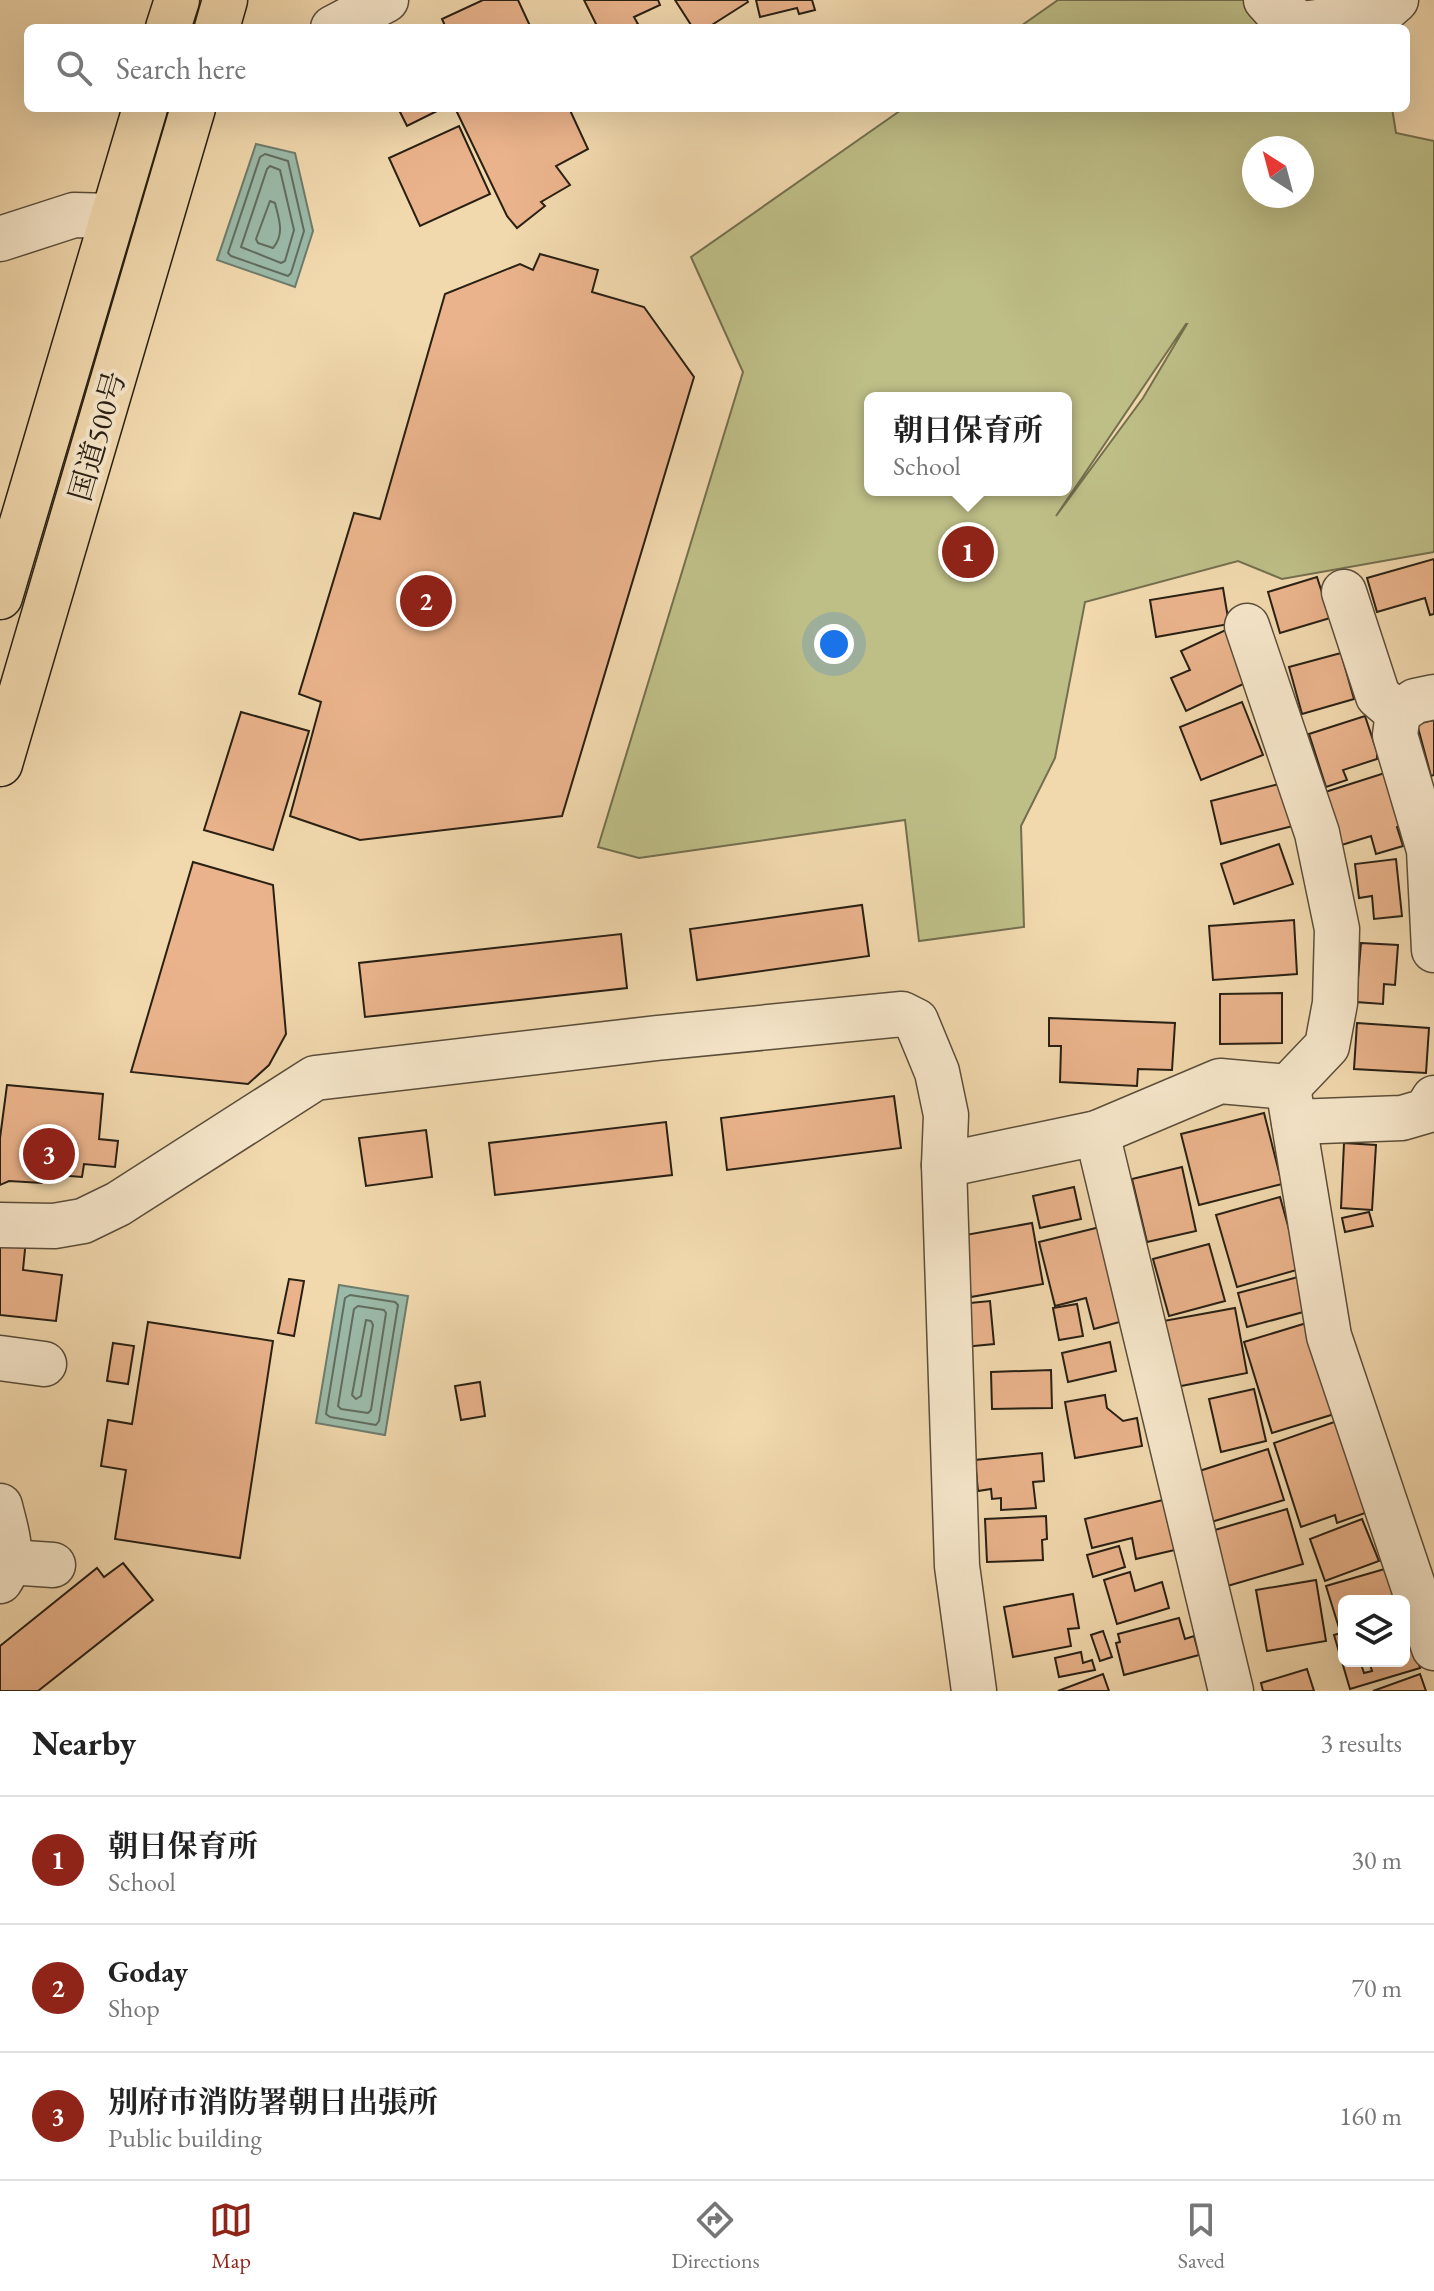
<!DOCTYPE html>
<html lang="en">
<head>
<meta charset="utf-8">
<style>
  :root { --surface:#fff; --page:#f6f6f6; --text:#222; --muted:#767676; --line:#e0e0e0; --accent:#8f2418 }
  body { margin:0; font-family:"EB Garamond","Noto Serif JP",serif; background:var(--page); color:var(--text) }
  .controls { position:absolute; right:24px; bottom:24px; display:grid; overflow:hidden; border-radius:12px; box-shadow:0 8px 32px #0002 }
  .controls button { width:72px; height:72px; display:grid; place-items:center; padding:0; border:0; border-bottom:2px solid var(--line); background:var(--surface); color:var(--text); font:40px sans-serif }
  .compass { position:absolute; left:1242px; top:136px; width:72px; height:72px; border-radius:50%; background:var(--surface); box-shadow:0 8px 32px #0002; rotate:324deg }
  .you { position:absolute; left:834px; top:644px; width:28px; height:28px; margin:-20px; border:6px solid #fff; border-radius:50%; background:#1a73e8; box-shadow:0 0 0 12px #1a73e833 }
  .badge { display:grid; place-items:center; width:52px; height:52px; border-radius:50%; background:var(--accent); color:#fff; font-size:26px; font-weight:700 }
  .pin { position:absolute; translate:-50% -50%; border:4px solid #fff; box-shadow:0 2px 8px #0006 }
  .popup { position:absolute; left:864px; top:392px; width:208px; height:104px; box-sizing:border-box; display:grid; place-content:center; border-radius:12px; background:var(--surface); filter:drop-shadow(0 2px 6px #0005); font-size:26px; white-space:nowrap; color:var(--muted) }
  .popup b { font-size:30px; color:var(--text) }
  .popup::after { content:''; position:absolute; left:50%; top:100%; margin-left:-16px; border:16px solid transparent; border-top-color:var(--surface) }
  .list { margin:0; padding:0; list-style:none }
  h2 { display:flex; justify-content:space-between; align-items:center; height:104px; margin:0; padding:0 32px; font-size:34px }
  h2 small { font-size:26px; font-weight:400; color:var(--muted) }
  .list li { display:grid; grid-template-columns:52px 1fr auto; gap:24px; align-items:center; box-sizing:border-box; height:128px; padding:0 32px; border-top:2px solid var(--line) }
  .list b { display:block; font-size:30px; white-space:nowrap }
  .list p { margin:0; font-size:26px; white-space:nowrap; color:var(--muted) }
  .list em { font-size:26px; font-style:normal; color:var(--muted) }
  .icon { flex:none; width:44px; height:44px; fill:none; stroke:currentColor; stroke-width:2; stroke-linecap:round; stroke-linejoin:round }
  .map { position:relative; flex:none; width:1434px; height:1691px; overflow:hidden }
  .search { position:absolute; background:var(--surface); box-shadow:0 8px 32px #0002; left:24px; right:24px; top:24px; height:88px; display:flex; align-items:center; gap:20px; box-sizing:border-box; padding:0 28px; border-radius:12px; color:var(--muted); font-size:30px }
  .sheet { height:488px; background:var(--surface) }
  nav { display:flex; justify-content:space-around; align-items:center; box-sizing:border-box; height:112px; border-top:2px solid var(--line); background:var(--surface); font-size:22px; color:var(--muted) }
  nav a { display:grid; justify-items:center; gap:4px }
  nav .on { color:var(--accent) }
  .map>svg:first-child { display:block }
</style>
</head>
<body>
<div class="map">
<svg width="1434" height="1691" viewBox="0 0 1434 1691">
  <rect width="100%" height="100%" fill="#f1d8ad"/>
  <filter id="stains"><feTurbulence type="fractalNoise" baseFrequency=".0025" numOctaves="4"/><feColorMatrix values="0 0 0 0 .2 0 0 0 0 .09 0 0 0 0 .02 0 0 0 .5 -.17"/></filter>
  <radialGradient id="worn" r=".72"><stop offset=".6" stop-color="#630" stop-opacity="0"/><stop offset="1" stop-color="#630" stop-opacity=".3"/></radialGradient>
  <g fill="#bebe87" stroke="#746f4e" stroke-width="2" fill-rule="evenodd">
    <path d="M1058,0H1260L1284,28H1018Z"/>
    <path d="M904,108H1392L1396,133L1434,141V552L1282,579L1238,561L1085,602L1055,758L1021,826L1024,927L919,941L905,820L639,858L598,847L743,372L691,257ZM1302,148V196H1254V148ZM1187,324L1143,398L1056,516L1186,324ZM870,398H1066V490H870Z"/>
  </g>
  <g fill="#9bbaa9" stroke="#6d7c6d" stroke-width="2">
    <path d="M256,144L295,153L313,231L295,287L217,260Z"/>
    <path d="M339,1285L408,1296L385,1435L316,1423Z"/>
  </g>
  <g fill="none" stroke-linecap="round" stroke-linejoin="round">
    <g stroke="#626d5e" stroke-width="2">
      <path d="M265,154L288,161L304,231L291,273L288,276L231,256L228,253L260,157Z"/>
      <path d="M270,166L280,170L294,230L285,261L281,263L241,247L267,169Z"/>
      <path d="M270,201L275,203C279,219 285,234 273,248L258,243L256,239Z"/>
      <path d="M350,1295L395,1302L398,1305L379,1421L376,1425L330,1417L326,1414L345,1298Z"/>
      <path d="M358,1306L384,1310L386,1313L371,1410L368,1413L341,1409L338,1406L354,1309Z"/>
      <path d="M366,1320L371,1321L373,1325L361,1396L356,1399L352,1395Z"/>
    </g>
  </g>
  <g fill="#eab38b" stroke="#292014" stroke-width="2">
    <path d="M483,0H518L531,28H446L442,19Z"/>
    <path d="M584,0H658L660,5L634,17L638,24L630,28H598Z"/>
    <path d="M675,0H747L748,2L707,28H693Z"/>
    <path d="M756,0H812L815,10L799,14L797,8L760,17Z"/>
    <path d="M398,108H443L407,126Z"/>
    <path d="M455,108H569L588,149L556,166L570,185L541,202L545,206L517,228L507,216Z"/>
    <path d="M459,126L490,194L420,226L389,158Z"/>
    <path d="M540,254L598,270L592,292L644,307L694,377L562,816L360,840L290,816L321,702L299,694L354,513L380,519L445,294L520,264L533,270Z"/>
    <path d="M1434,559V614L1430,615L1425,598L1377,612L1367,578Z"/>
    <path d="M1317,577L1330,618L1280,633L1268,592Z"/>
    <path d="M1223,588L1229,624L1156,637L1150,600Z"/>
    <path d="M1232,627L1256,678L1186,711L1171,678L1190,670L1181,651Z"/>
    <path d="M1341,653L1354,699L1302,714L1289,667Z"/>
    <path d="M1242,702L1263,755L1201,780L1180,727Z"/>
    <path d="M241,712L309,731L273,850L204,830Z"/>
    <path d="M1365,716L1377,752V759L1343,770L1347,780L1326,787L1309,734Z"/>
    <path d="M1434,720V775L1431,776L1417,724Z"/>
    <path d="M1391,771L1407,823L1397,827L1403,846L1376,854L1371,836L1335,847L1319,794Z"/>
    <path d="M1283,783L1293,826L1221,844L1211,801Z"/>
    <path d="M1279,844L1293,884L1234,904L1221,864Z"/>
    <path d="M1396,859L1402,916L1374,919L1372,896L1359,898L1355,864Z"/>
    <path d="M193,862L273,885L286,1034L269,1065L248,1084L131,1072Z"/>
    <path d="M862,905L869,956L697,980L690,929Z"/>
    <path d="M1294,920L1297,974L1213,980L1209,926Z"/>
    <path d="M621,934L627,988L365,1017L359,963Z"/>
    <path d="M1361,943L1398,945L1395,985L1384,984L1383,1004L1356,1002Z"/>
    <path d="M1282,993V1043L1220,1044V994Z"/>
    <path d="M1049,1018L1175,1023L1172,1070L1138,1069L1137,1086L1060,1082L1061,1046H1049Z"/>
    <path d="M1357,1023L1429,1028L1426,1073L1354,1069Z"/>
    <path d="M7,1085L103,1094L99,1139L118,1141L115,1167L84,1164L82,1177L44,1174L42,1183L9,1181L0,1185V1138Z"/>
    <path d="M894,1096L901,1148L727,1170L721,1118Z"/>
    <path d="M1264,1113L1282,1184L1199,1205L1181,1134Z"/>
    <path d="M666,1122L672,1175L495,1195L489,1143Z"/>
    <path d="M426,1130L432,1177L366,1186L359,1138Z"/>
    <path d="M1344,1143L1376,1145L1372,1210L1341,1208Z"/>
    <path d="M1182,1167L1196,1231L1147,1242L1132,1179Z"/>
    <path d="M1074,1187L1081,1219L1040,1228L1033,1196Z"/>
    <path d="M1280,1197L1300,1269L1237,1287L1216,1215Z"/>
    <path d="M1369,1212L1373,1226L1345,1232L1342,1218Z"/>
    <path d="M1032,1223L1043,1284L971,1297L960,1236Z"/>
    <path d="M1100,1227L1123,1321L1094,1329L1086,1298L1055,1306L1039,1242Z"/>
    <path d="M0,1236L26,1239L23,1270L62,1275L56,1321L0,1315Z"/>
    <path d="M1209,1244L1225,1301L1169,1316L1153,1259Z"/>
    <path d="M1298,1277L1307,1311L1247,1327L1238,1293Z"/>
    <path d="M289,1279L304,1281L294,1336L278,1333Z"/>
    <path d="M990,1301L994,1344L964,1347L960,1304Z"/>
    <path d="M1077,1304L1083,1336L1059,1340L1053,1308Z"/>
    <path d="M1235,1308L1247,1373L1171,1388L1158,1322Z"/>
    <path d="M1313,1321L1341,1412L1272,1433L1244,1342Z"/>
    <path d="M148,1322L273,1341L240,1558L115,1539L126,1470L101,1466L108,1420L132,1424Z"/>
    <path d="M1110,1342L1116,1371L1068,1382L1062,1353Z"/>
    <path d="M113,1343L134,1346L128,1384L107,1381Z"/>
    <path d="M1051,1370L1052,1408L992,1409L991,1372Z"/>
    <path d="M480,1382L485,1416L461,1420L455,1386Z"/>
    <path d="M1254,1389L1266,1441L1221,1452L1209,1399Z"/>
    <path d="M1105,1395L1107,1408L1123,1421L1137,1418L1142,1446L1075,1458L1065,1402Z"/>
    <path d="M1337,1421L1368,1512L1337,1523L1335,1515L1301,1527L1274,1443Z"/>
    <path d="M1268,1449L1284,1500L1208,1523L1193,1473Z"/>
    <path d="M1042,1453L1044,1481L1033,1482L1036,1508L1001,1510V1498L992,1499L991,1489L978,1491L975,1460Z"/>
    <path d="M1167,1499L1179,1549L1136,1559L1132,1538L1092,1548L1085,1519Z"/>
    <path d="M1287,1509L1303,1564L1224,1587L1208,1532Z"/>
    <path d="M1046,1516L1047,1539L1042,1540L1043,1560L987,1562L985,1519Z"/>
    <path d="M1362,1519L1379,1561L1325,1581L1310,1539Z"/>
    <path d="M1119,1546L1125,1567L1093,1577L1087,1555Z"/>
    <path d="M123,1563L153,1600L38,1691H0V1646L97,1568L104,1577Z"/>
    <path d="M1388,1568L1396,1598L1387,1601H1344V1626L1339,1628L1326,1586Z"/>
    <path d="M1130,1572L1135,1591L1162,1582L1169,1608L1117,1624L1104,1580Z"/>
    <path d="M1316,1580L1326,1641L1267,1651L1256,1590Z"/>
    <path d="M1073,1594L1079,1628L1068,1629L1071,1646L1013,1657L1004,1607Z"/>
    <path d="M1179,1618L1185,1639L1194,1636L1199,1655L1124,1675L1116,1643L1120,1642L1118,1634Z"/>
    <path d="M1408,1625L1420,1668L1350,1689L1334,1635L1344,1632V1661H1360L1364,1673L1372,1671L1369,1661H1404V1627Z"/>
    <path d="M1103,1631L1112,1657L1100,1661L1091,1635Z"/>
    <path d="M1081,1652L1083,1663L1092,1660L1095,1670L1059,1677L1055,1658Z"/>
    <path d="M1307,1669L1314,1691H1263L1261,1683Z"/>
    <path d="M1103,1674L1109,1691H1058Z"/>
    <path d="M1420,1674L1426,1691H1373Z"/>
  </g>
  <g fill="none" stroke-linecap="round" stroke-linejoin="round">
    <g stroke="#5b4e3a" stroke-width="47">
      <g id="minor">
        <path d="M1266,0L1274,9L1303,24L1381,13L1396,0"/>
        <path d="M333,28L386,0"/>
        <path d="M0,239L74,215L113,216"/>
        <path d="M1344,592L1378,696L1398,713"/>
        <path d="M1247,626L1317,833L1337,929L1335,1003L1327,1046L1288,1087"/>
        <path d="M1434,697L1415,701L1398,713L1395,735L1429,850L1434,950"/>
        <path d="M1288,1087L1329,1336L1434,1648"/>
        <path d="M1294,1122L1402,1118L1426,1111L1434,1098"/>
        <path d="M1097,1133L1231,1691"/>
        <path d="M944,1165L1097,1133L1220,1081L1288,1087"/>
        <path d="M0,1225L54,1226L83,1221L118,1204L315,1078L657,1038L902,1014L916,1021L937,1072L946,1115L944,1165L957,1566L974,1691"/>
        <path d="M0,1358L44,1364"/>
        <path d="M0,1506C6,1532 17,1557 0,1581"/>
        <path d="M9,1562L53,1565"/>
      </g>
    </g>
    <g stroke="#292014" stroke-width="47">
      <g id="highway">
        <path d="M168,28L177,0"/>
        <path d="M217,28L225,0"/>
        <path d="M0,597L145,108"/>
        <path d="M0,764L193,108"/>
      </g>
    </g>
    <use href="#minor" stroke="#f6e6ca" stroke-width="44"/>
    <use href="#highway" stroke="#f1d8ad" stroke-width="44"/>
  </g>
  <g text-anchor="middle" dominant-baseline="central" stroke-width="8" stroke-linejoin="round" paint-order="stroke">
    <g font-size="30" fill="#292014" stroke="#f6e6ca">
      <text transform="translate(97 436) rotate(-74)">国道500号</text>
    </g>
  </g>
  <rect width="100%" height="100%" filter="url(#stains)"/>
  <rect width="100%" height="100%" fill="url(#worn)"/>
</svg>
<div class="controls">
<button><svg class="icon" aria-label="layers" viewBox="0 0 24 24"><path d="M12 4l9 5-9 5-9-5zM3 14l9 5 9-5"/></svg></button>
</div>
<svg class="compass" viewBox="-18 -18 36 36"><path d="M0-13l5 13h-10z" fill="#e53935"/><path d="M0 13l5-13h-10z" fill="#767676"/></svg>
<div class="you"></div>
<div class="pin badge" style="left:968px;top:552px">1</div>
<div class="popup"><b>朝日保育所</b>School</div>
<div class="pin badge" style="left:426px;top:601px">2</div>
<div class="pin badge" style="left:49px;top:1154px">3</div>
<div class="search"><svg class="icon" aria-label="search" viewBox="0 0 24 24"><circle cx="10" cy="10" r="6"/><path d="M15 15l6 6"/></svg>Search here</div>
</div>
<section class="sheet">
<h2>Nearby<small>3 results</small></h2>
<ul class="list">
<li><span class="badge">1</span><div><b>朝日保育所</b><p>School</p></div><em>30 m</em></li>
<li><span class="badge">2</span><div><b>Goday</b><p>Shop</p></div><em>70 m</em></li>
<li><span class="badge">3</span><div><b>別府市消防署朝日出張所</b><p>Public building</p></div><em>160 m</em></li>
</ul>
</section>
<nav>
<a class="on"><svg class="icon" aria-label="map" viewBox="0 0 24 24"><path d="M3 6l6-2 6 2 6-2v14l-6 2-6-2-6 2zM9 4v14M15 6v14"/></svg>Map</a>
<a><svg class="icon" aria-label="directions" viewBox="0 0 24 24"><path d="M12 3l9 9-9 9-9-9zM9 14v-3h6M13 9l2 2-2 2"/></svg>Directions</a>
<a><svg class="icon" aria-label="saved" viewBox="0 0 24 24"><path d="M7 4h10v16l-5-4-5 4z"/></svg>Saved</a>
</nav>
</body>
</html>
